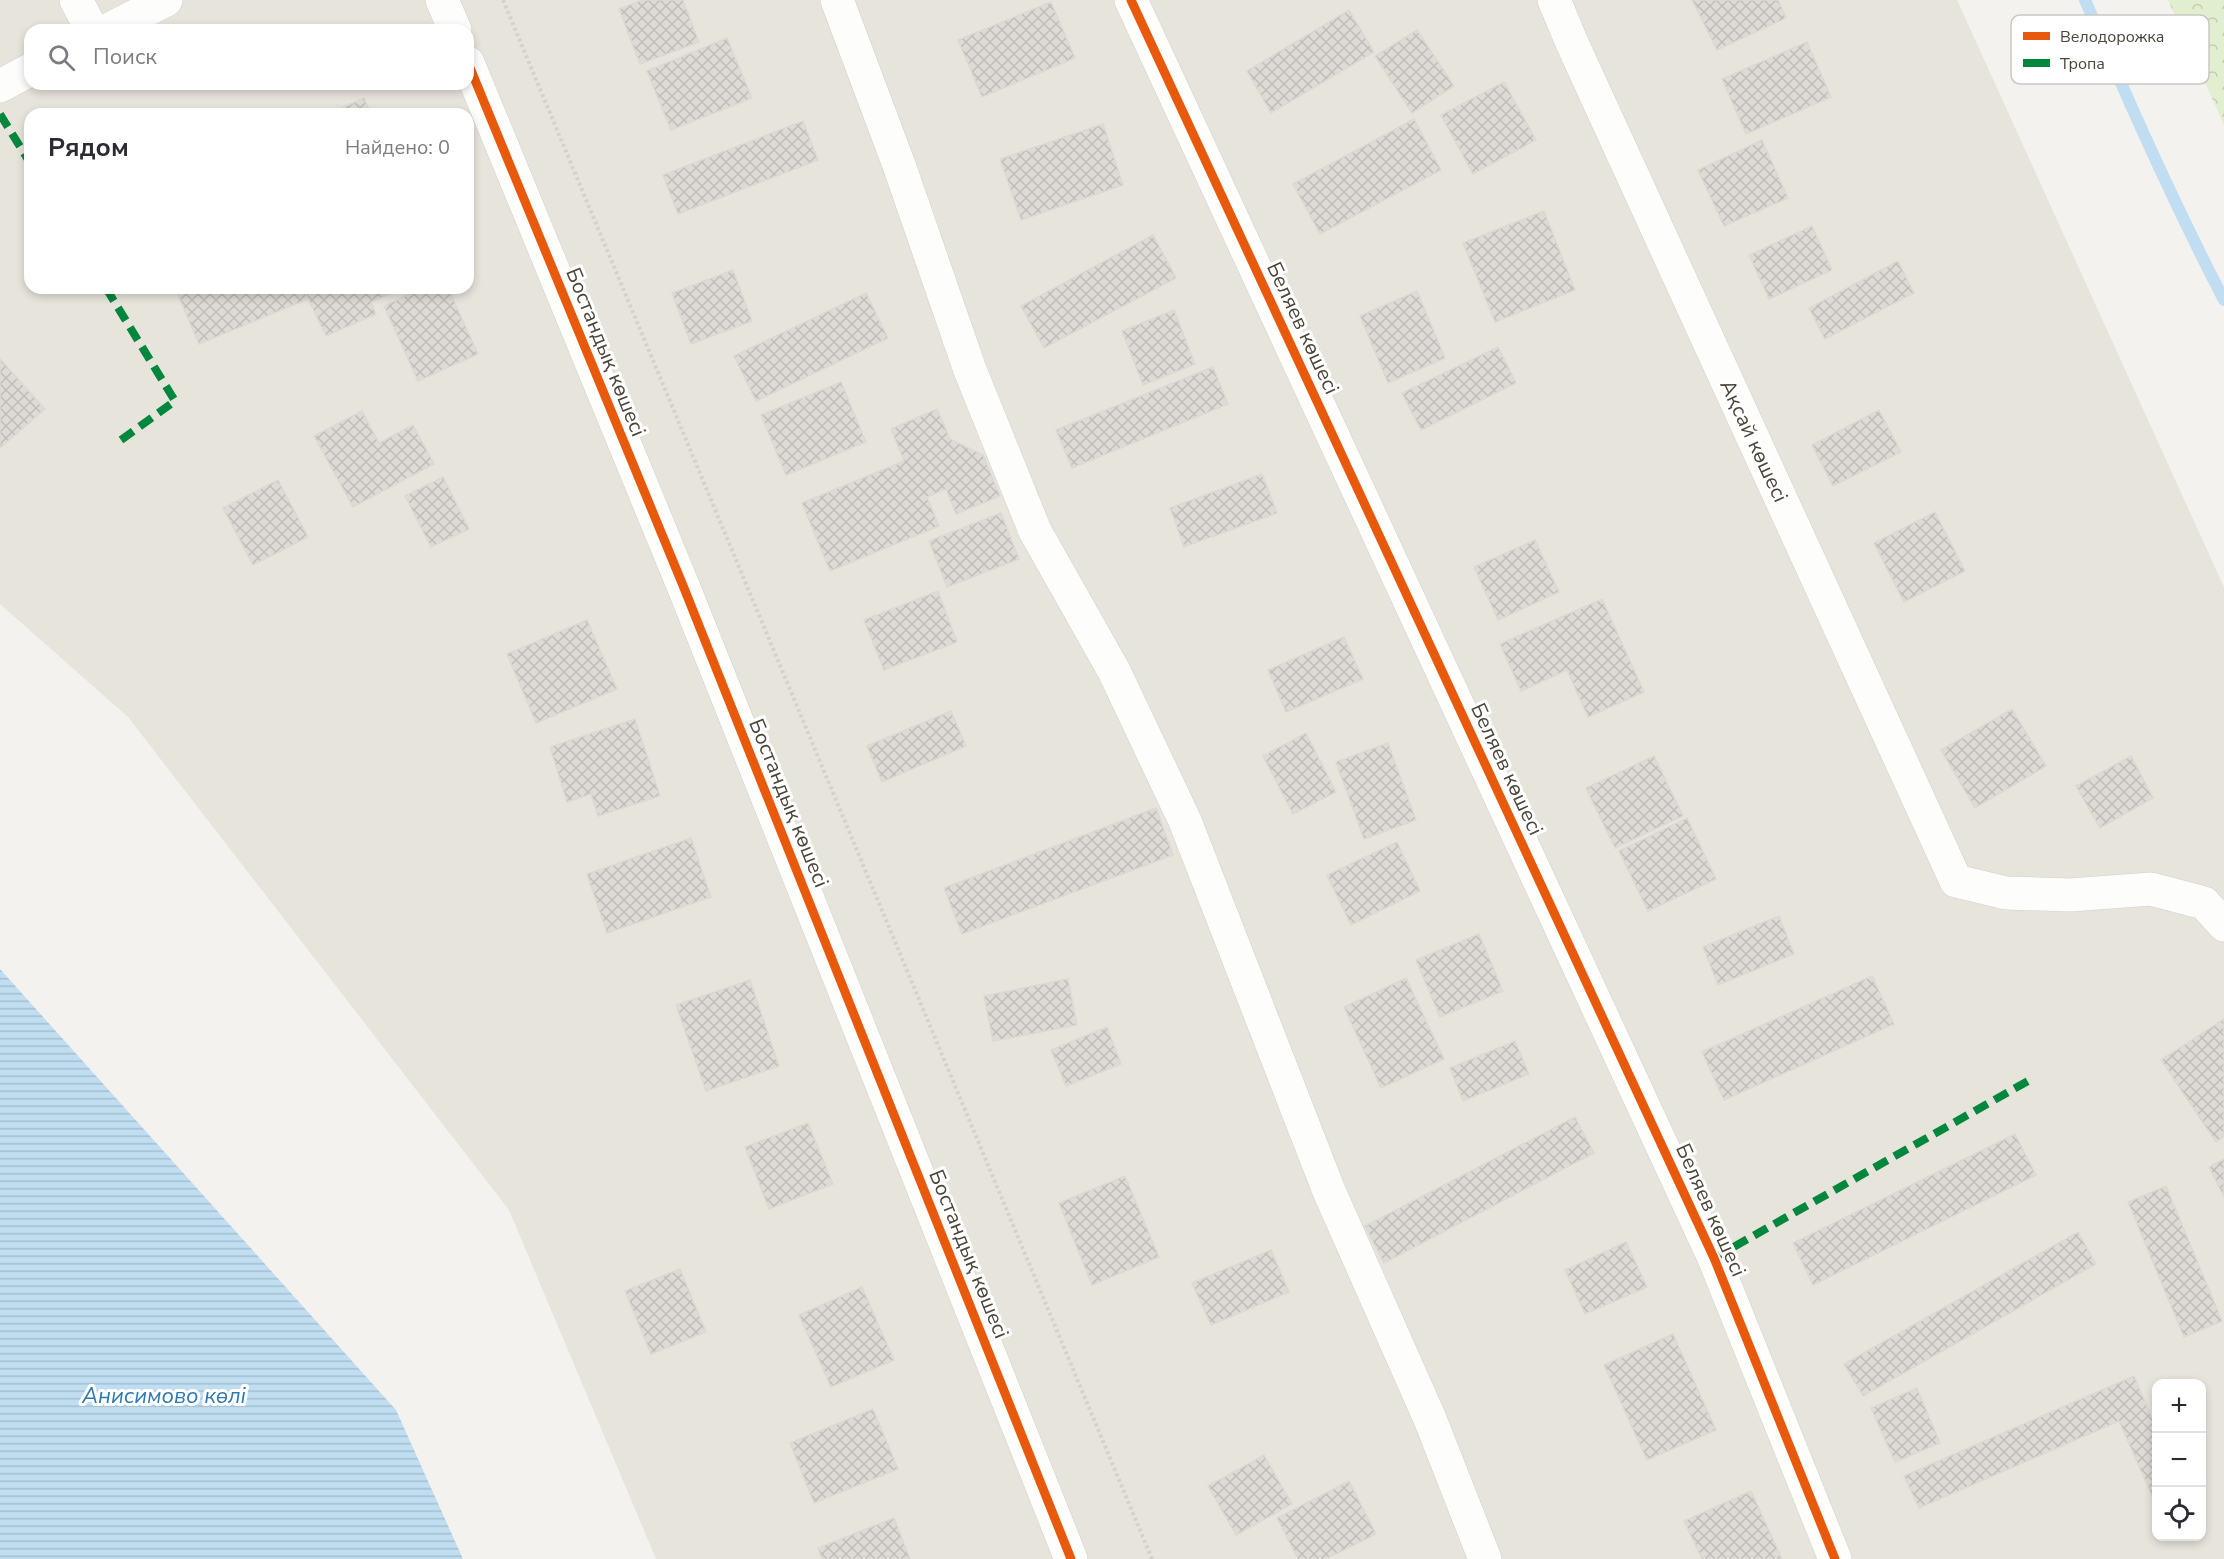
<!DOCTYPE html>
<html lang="ru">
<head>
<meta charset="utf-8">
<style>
  :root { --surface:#fff; --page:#f2f2f3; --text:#2b2b33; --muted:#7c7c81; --line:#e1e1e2 }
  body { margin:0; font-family:"Nunito Sans",sans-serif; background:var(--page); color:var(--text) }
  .controls { position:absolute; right:18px; bottom:18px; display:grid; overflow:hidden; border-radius:12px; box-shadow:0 3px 9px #0003 }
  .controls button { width:54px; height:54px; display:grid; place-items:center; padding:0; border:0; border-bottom:2px solid var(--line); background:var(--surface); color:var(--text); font:30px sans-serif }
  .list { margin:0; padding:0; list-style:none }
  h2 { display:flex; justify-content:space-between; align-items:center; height:78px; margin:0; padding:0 24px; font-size:26px }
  h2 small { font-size:20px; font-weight:400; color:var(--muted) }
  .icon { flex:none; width:33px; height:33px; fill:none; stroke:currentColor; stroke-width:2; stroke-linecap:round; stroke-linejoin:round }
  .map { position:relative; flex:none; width:2224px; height:1559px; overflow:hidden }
  .search { position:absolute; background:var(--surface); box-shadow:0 3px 9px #0003; left:24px; top:24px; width:450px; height:66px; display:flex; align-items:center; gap:15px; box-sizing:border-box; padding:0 21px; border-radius:18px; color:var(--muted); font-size:22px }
  .panel { position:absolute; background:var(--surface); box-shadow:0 3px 9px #0003; left:24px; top:108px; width:450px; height:186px; border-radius:18px }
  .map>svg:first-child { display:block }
</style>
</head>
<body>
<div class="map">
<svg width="2224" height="1559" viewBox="0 0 2224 1559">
  <defs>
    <pattern id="forest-crowns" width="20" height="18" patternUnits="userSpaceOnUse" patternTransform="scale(1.5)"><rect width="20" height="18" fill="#e1eecf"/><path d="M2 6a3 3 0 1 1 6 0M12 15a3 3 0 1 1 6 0" fill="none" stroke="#c3cdb2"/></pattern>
    <pattern id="water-rules" width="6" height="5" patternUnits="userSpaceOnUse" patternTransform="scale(1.5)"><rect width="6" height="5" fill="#c0ddf1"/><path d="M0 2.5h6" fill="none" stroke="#a6bfcf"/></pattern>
    <pattern id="building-cross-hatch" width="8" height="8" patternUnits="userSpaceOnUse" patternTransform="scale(1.5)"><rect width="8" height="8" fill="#dedbd6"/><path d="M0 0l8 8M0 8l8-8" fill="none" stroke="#c0bdb8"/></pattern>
  </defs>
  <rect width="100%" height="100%" fill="#f4f2ee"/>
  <path fill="#e7e4dc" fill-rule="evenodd" d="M0,0H1957L2224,587V1559H656L509,1210L128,717L0,604ZM30,30H468V84H30ZM30,114H468V288H30ZM2156,1384H2202V1536H2156Z"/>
  <path fill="url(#forest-crowns)" d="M2168,0H2224V125Z"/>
  <path fill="url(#water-rules)" d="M0,969L396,1410L463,1559H0Z"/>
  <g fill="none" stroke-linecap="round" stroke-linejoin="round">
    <path stroke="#c0ddf1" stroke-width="12" d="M2085,0C2128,101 2173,202 2224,300"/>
  </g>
  <g fill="url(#building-cross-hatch)" stroke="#dcd9d4" stroke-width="1.5">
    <path d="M642,0H683L699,42L640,64L619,9Z"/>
    <path d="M1692,0H1778L1786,18L1717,50Z"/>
    <path d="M1051,2L1075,58L982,97L958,40Z"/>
    <path d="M1349,10L1374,52L1271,113L1247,71Z"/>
    <path d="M1417,30L1454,86L1412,113L1375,56Z"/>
    <path d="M727,38L752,98L671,130L647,71Z"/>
    <path d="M1807,42L1831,97L1746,134L1722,79Z"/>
    <path d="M1504,82L1536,140L1473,174L1441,115Z"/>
    <path d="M364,98L371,114H328Z"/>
    <path d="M1414,119L1441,170L1320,234L1293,184Z"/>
    <path d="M803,121L818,160L678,214L663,175Z"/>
    <path d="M1103,124L1123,185L1021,220L1000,159Z"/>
    <path d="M1762,140L1788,198L1724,226L1698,170Z"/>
    <path d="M1544,211L1575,290L1495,322L1463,243Z"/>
    <path d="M1812,226L1832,270L1769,299L1749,255Z"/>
    <path d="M1153,235L1176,278L1044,348L1021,306Z"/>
    <path d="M1898,261L1914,293L1825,339L1809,308Z"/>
    <path d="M733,270L752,321L691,344L672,293Z"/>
    <path d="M175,288H303L308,299L199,344Z"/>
    <path d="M303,288H403L371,302L376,314L326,336Z"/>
    <path d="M423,288H448L478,354L418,381L384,306Z"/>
    <path d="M1417,291L1445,358L1388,383L1360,316Z"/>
    <path d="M866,293L888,338L756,401L734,356Z"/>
    <path d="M1174,310L1195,364L1143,385L1122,331Z"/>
    <path d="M1498,347L1516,383L1421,430L1402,393Z"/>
    <path d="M0,359L45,409L0,448Z"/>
    <path d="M1213,367L1228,404L1072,468L1056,430Z"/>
    <path d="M841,382L866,442L786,475L761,415Z"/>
    <path d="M937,409L950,439L983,455L1000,496L956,514L946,489L927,497L939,526L830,571L802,503L904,461L891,429Z"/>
    <path d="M1879,410L1901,452L1833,486L1812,445Z"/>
    <path d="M362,411L379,443L413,425L434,464L353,507L314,436Z"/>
    <path d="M1262,474L1277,513L1184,547L1170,508Z"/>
    <path d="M443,477L469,529L431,547L405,496Z"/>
    <path d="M278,480L308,537L253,565L223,508Z"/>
    <path d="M1935,512L1965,571L1904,602L1874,543Z"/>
    <path d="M1001,513L1019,559L947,587L929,541Z"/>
    <path d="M1535,540L1559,592L1498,620L1474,567Z"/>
    <path d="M938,591L957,642L884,670L864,620Z"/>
    <path d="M1602,599L1644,692L1588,717L1567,670L1521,691L1500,644Z"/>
    <path d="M587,620L617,689L536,723L507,654Z"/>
    <path d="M1344,637L1363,679L1286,712L1268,670Z"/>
    <path d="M2012,709L2046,766L1975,808L1941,750Z"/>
    <path d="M951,711L966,746L882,782L867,746Z"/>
    <path d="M635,719L660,796L598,816L591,794L567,802L550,747Z"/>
    <path d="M1306,733L1336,792L1293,814L1263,756Z"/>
    <path d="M1388,743L1416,820L1364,839L1336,762Z"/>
    <path d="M1654,756L1683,816L1615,848L1586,788Z"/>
    <path d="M2131,756L2153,798L2100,828L2076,786Z"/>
    <path d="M1156,808L1173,855L962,934L944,888Z"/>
    <path d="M1687,818L1716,879L1648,911L1619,851Z"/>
    <path d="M691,838L711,897L607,933L587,874Z"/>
    <path d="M1397,842L1420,891L1351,925L1327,875Z"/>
    <path d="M1779,916L1794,954L1718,985L1703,947Z"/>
    <path d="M1479,934L1503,991L1440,1017L1416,960Z"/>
    <path d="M1872,976L1894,1024L1724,1100L1702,1052Z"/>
    <path d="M1406,978L1444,1059L1381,1088L1344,1007Z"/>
    <path d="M1068,979L1077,1025L993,1041L984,996Z"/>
    <path d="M750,980L779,1066L706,1091L676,1005Z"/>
    <path d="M2224,1019V1136L2216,1142L2161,1060Z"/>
    <path d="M1107,1027L1121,1064L1066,1086L1051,1050Z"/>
    <path d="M1515,1041L1529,1074L1463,1101L1450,1068Z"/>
    <path d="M1575,1117L1594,1153L1384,1263L1365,1226Z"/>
    <path d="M808,1123L833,1184L769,1209L745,1147Z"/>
    <path d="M2015,1134L2036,1175L1813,1285L1793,1243Z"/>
    <path d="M2224,1159V1197L2209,1167Z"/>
    <path d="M1125,1176L1159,1257L1092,1285L1059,1203Z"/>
    <path d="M2166,1186L2222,1321L2184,1337L2128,1202Z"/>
    <path d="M2078,1232L2096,1264L1863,1396L1844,1364Z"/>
    <path d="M1626,1242L1647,1287L1585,1314L1565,1270Z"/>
    <path d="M1271,1250L1289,1292L1211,1325L1192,1283Z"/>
    <path d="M680,1269L706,1332L651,1354L625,1291Z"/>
    <path d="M862,1287L894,1360L831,1387L799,1315Z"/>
    <path d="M1673,1334L1716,1430L1647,1460L1604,1365Z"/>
    <path d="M2134,1376L2156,1427V1496L2153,1498L2119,1421L1919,1508L1904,1476Z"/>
    <path d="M1917,1388L1940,1443L1895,1462L1871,1408Z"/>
    <path d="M873,1409L898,1469L814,1503L790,1443Z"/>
    <path d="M1264,1455L1292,1504L1236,1535L1208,1486Z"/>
    <path d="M1349,1481L1376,1534L1326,1559H1298L1277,1518Z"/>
    <path d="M1751,1491L1782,1559H1702L1684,1521Z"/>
    <path d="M894,1518L910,1559H822L818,1548Z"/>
  </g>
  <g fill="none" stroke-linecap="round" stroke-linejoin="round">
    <g stroke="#d2d0cb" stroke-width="34">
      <g id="minor">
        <path d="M76,0L92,30"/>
        <path d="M442,0L455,30"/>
        <path d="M837,0L899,165L970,370L1035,531L1114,671L1185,821L1329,1191L1430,1419L1485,1559"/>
        <path d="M1131,0L1714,1258L1835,1559"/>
        <path d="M1554,0L1572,43L1956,881L2006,893L2070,895L2151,889L2204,903L2224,925"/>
        <path d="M108,30L166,0"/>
        <path d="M468,63L684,588L1071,1559"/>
        <path d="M0,86L30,70"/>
      </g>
    </g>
    <path stroke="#d3d2cc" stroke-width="4" stroke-dasharray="3 3" stroke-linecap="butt" d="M503,0L1152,1559"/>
    <use href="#minor" stroke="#fdfdfc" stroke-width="33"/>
    <g stroke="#00873e" stroke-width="8" stroke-dasharray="15 8" stroke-linecap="butt">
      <path d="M0,114L30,163"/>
      <path d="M106,288L175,401L121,440"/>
      <path d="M1714,1258L2028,1081"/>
    </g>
    <g stroke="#fff" stroke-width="13">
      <g id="cycleway">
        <path d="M1131,0L1714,1258L1835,1559"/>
        <path d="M468,63L684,588L1071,1559"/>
      </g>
    </g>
    <use href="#cycleway" stroke="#e8590c" stroke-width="9"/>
  </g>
  <g text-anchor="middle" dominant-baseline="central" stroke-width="6" stroke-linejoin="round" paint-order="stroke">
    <g font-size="21" fill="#4b4439" stroke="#fff">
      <text transform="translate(1303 328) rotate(65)">Беляев көшесі</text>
      <text transform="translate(606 352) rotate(68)">Бостандық көшесі</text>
      <text transform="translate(1754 441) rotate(65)">Ақсай көшесі</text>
      <text transform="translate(1507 769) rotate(65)">Беляев көшесі</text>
      <text transform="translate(789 803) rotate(68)">Бостандық көшесі</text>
      <text transform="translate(1711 1210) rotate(66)">Беляев көшесі</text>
      <text transform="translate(969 1254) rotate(68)">Бостандық көшесі</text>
    </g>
    <g font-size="22" font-style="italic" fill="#2e7ab2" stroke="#fff">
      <text x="164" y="1396">Анисимово көлі</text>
    </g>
  </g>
  <rect x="2011" y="15" width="198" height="69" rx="9" fill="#fff" stroke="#c9c7c4" stroke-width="1.5"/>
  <rect x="2023" y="32" width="27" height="8" fill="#e8590c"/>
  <rect x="2023" y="59" width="27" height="8" fill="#00873e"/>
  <g font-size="16" fill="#4b4439">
    <text x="2060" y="42">Велодорожка</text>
    <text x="2060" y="69">Тропа</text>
  </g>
</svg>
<div class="controls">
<button>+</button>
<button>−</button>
<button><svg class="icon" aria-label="locate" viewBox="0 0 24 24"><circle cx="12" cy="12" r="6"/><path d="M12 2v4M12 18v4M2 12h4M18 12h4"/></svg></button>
</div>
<div class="search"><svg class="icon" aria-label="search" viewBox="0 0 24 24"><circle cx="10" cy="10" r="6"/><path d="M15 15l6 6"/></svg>Поиск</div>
<section class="panel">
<h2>Рядом<small>Найдено: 0</small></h2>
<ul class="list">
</ul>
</section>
</div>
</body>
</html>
